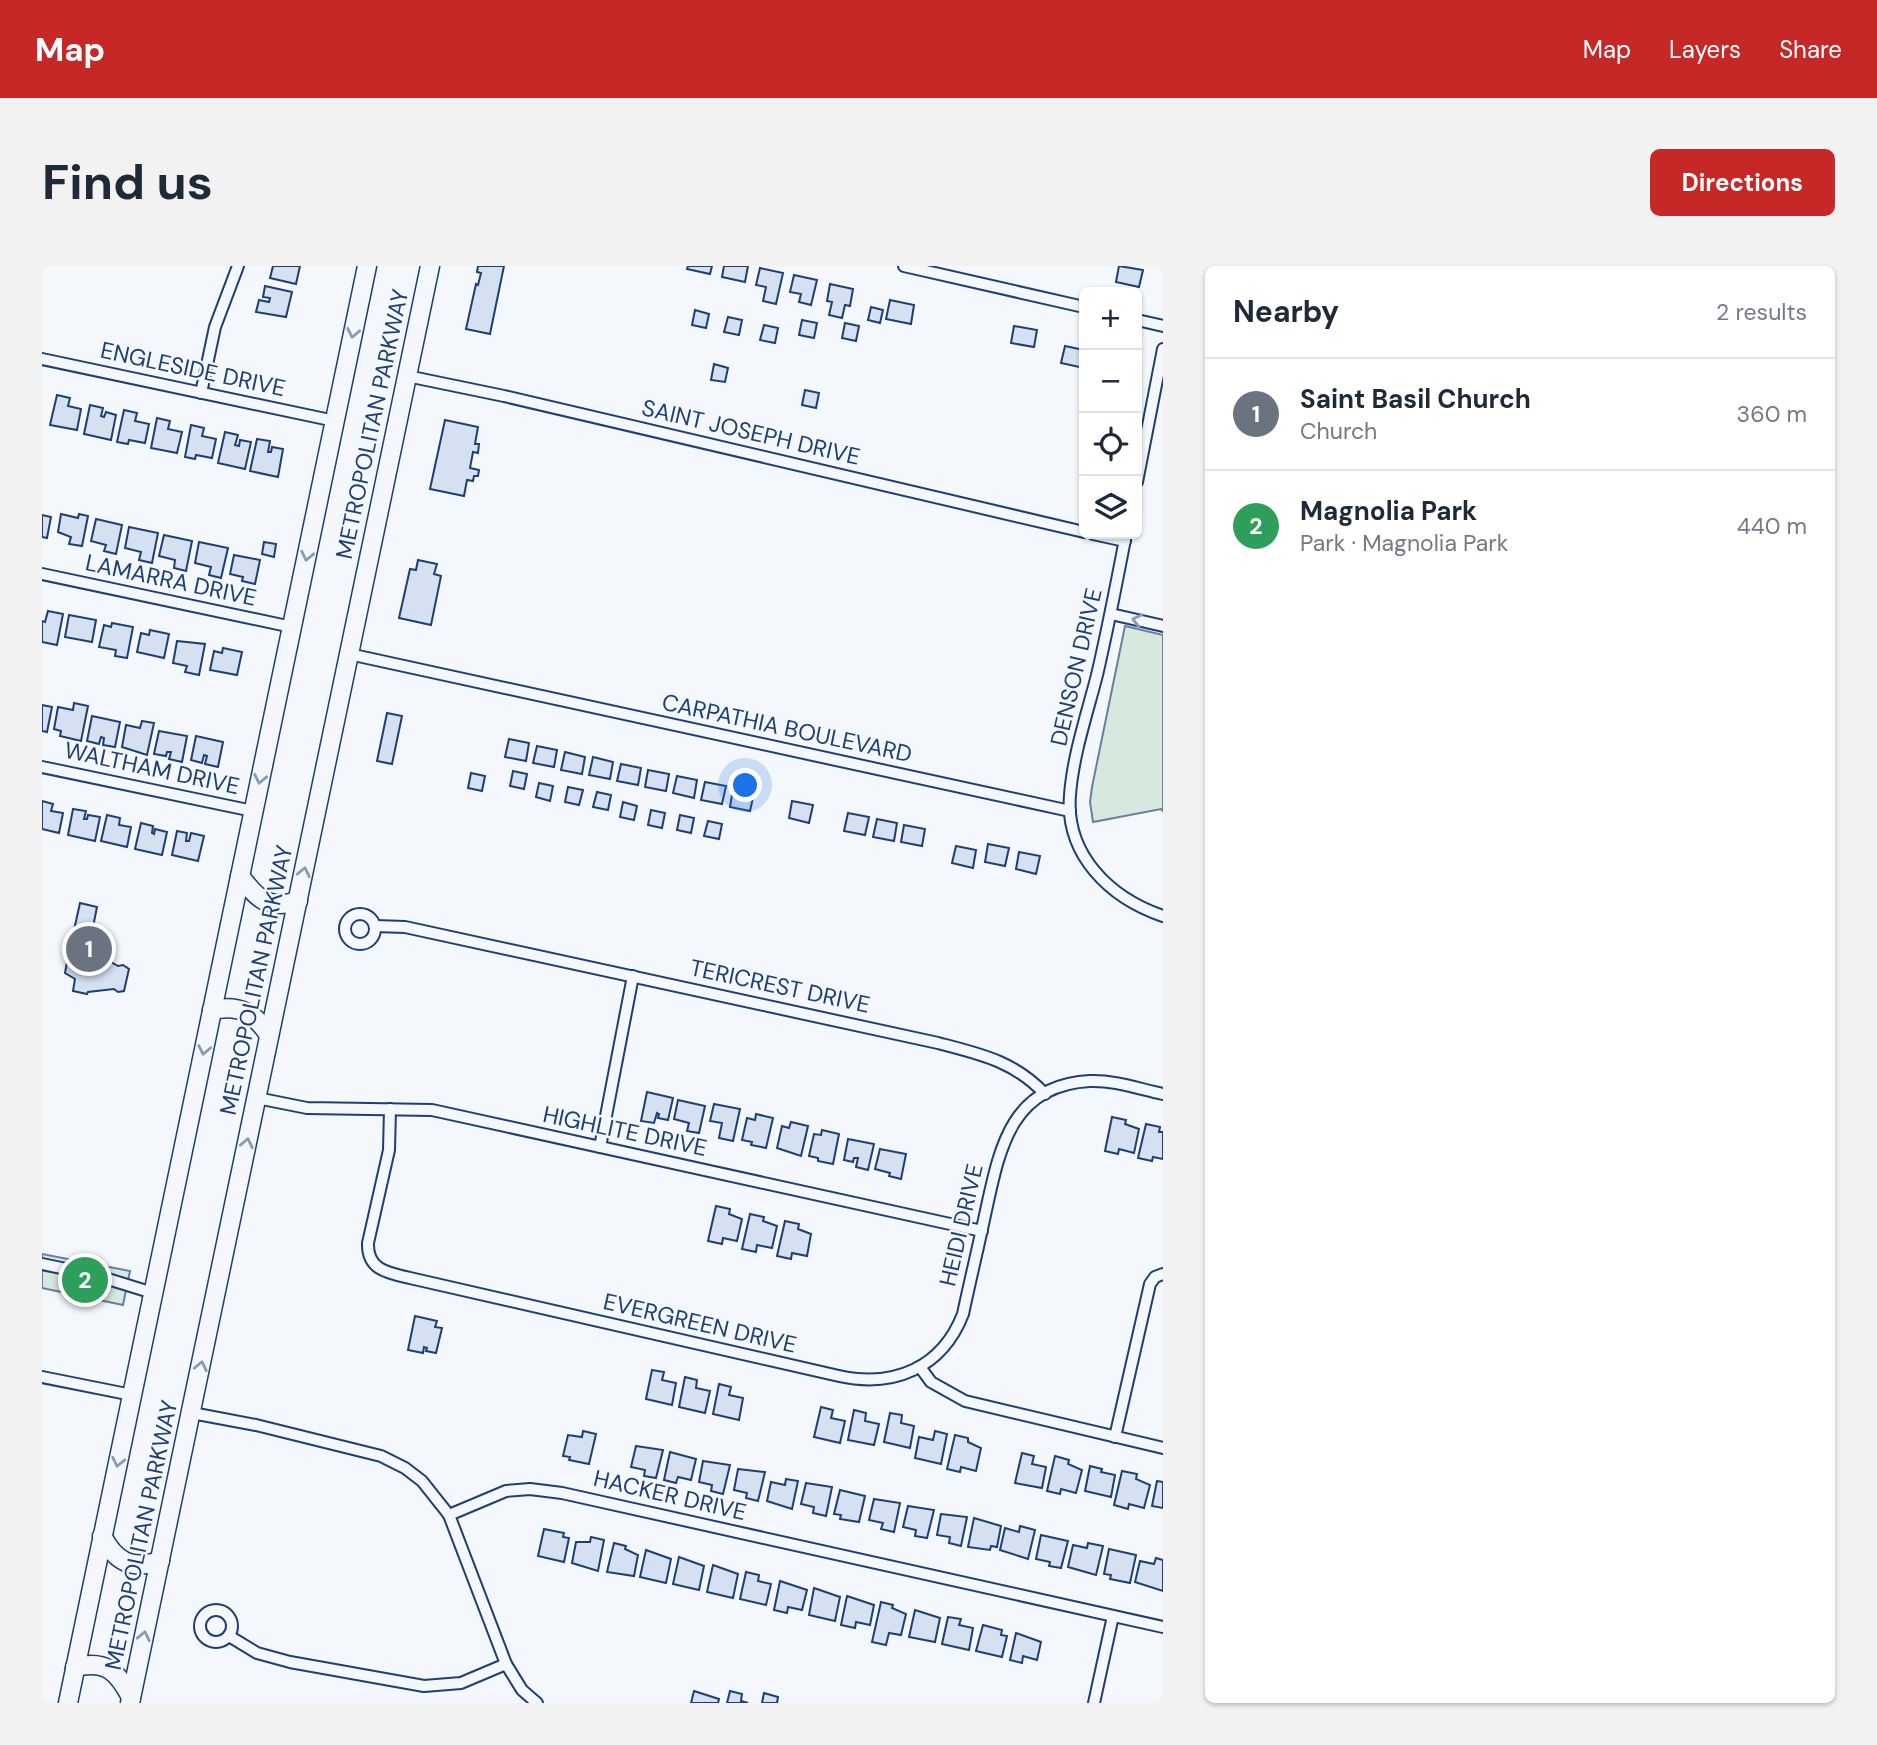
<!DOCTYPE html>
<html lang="en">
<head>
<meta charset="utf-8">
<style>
  :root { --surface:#fff; --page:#f2f2f3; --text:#1f2937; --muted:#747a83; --line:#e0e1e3; --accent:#c62828 }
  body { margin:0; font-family:"DM Sans",sans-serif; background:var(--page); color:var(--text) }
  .controls { position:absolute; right:21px; top:21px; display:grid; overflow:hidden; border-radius:10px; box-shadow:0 2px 5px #0004 }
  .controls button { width:63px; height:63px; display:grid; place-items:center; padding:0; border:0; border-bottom:2px solid var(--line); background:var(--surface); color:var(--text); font:35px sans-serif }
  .you { position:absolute; left:704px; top:520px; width:24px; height:24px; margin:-18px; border:5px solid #fff; border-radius:50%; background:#1a73e8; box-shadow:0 0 0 10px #1a73e833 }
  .badge { display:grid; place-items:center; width:46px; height:46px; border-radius:50%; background:var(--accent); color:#fff; font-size:23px; font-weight:700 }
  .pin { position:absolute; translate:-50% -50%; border:4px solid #fff; box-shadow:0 2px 7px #0006 }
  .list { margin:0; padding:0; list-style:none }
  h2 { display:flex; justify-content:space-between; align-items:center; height:91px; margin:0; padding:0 28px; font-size:30px }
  h2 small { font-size:23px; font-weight:400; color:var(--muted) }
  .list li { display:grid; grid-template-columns:46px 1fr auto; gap:21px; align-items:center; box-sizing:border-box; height:112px; padding:0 28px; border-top:2px solid var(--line) }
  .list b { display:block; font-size:26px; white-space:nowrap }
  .list p { margin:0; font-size:23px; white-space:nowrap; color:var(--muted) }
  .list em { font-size:23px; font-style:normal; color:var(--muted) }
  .icon { flex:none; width:38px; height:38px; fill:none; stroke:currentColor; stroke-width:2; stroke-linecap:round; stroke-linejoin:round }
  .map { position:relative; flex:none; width:1121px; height:1437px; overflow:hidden; border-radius:10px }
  header { display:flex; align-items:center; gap:42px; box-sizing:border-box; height:98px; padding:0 35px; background:var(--accent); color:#fff }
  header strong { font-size:33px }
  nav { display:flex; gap:38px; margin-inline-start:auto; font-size:24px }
  .intro { display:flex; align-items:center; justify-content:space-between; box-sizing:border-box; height:168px; padding:0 42px }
  h1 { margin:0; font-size:49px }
  .button { padding:18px 32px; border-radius:10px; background:var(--accent); color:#fff; font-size:24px; font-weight:700 }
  main { display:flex; gap:42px; padding:0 42px }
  aside { flex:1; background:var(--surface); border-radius:10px; box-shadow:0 2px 5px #0004 }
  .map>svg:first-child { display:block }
</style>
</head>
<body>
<header>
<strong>Map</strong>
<nav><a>Map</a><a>Layers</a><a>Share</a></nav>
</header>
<div class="intro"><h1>Find us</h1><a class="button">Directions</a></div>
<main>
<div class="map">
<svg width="1121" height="1437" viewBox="0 0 1121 1437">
  <rect width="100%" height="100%" fill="#f4f7fb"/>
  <g fill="#d7e8df" stroke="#687fa3" stroke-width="2">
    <path d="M1083,360L1121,369V545L1119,543L1051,556L1048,536L1050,521Z"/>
    <path d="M0,988L88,1005L81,1039L0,1022Z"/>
  </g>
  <g fill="#d5e0f0" stroke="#1d3f73" stroke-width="2">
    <path d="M231,0H258L254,18L228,12Z"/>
    <path d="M436,0H462L448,68L424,63L434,18L436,19L439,7L435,6Z"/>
    <path d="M646,0H670L668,8L645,3Z"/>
    <path d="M682,0H706L703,16L680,11Z"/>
    <path d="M1077,0L1101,4L1097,21L1074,16Z"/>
    <path d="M718,2L741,7L734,38L721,35L724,21L714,19Z"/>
    <path d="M752,9L775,14L769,39L757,36L759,28L748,26Z"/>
    <path d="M788,18L811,23L808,40L803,39L800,52L787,49L790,36L785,35Z"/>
    <path d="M223,20L250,26L244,51L214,46L217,34L227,36L228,32L221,31Z"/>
    <path d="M848,34L872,39L869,58L844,53Z"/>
    <path d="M829,41L841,44L838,57L826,54Z"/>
    <path d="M653,44L667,48L664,62L650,59Z"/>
    <path d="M686,51L700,54L697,69L682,66Z"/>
    <path d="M760,54L775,57L772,72L757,69Z"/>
    <path d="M803,57L817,60L814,75L800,72Z"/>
    <path d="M722,59L736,62L733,77L718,74Z"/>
    <path d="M972,60L995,64L992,81L969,77Z"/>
    <path d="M1023,80L1042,84V102L1019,97Z"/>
    <path d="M672,98L686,102L683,116L669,114Z"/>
    <path d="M763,124L777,127L774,142L760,139Z"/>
    <path d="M15,129L28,132L26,140L39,143L35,164L8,159Z"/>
    <path d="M48,139L61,142L59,150L62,151L64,146L74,149L69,174L42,168Z"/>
    <path d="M82,144L95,147L93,155L107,158L103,177L87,174L86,178L75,176Z"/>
    <path d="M115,152L128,155L126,163L140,166L135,187L109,182Z"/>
    <path d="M403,154L436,161L433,178H437L436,187L431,186L428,202L437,204L436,210H432L431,215L425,214L422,230L388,223Z"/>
    <path d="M149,159L162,162L160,170L174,173L170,192L154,189L153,193L143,191Z"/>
    <path d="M183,166L196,169L193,179L197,180L198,174L209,176L203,203L176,197Z"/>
    <path d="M215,173L228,175L226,186H229L230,181L241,183L236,211L208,205Z"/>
    <path d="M19,248L36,252L37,248L46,250L40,280L27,278L29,271L16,266Z"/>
    <path d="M0,249L9,251L5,272L0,271Z"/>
    <path d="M54,253L80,259L74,288L62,285L64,279L49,275Z"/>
    <path d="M87,261L116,267L110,297L97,294L99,286L83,282Z"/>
    <path d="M122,269L150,275L144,305L132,302L133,294L117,290Z"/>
    <path d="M157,276L186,282L179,312L167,309L169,301L153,297Z"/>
    <path d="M222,276L234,278L232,291L220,288Z"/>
    <path d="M192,289L218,294L213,318L200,315L201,311L188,308Z"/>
    <path d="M376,294L395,298L392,308L399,310L389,359L357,352L368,303L374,304Z"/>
    <path d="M6,345L21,348L15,379L0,376V355L3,356Z"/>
    <path d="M27,349L54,354L50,376L23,371Z"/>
    <path d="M70,357L91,361L85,392L73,390L74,384L57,381L62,359L69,361Z"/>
    <path d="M108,364L127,368L122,392L95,386L99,367L107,369Z"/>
    <path d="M135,375L163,378L157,409L143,406L145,400L131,397Z"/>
    <path d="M181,382L200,386L195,409L168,404L172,385L180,387Z"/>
    <path d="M32,437L46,440L39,475L18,470L19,465L12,463L16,441L31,444Z"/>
    <path d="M0,439L10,441L5,466L0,465Z"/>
    <path d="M345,447L360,450L350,498L335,495Z"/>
    <path d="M50,450L78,456L73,481L61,479L62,472L59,471L57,478L45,475Z"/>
    <path d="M100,455L112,457L105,489L80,481L84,459L98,462Z"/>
    <path d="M117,465L145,470L140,496L127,493L129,486H125L124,490L112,488Z"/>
    <path d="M154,470L181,476L176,501L163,498L165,490L162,489L160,497L149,494Z"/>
    <path d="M467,473L487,477L484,495L463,491Z"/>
    <path d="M495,480L515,484L512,501L491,497Z"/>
    <path d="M523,486L543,491L540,508L519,504Z"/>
    <path d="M551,491L571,496L568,513L547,509Z"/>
    <path d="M579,498L599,502L596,519L575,515Z"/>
    <path d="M606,504L627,508L624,525L603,521Z"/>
    <path d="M471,505L485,508L482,523L468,520Z"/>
    <path d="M429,507L443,510L440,525L426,522Z"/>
    <path d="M635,510L655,514L652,532L631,527Z"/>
    <path d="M663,516L684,520L680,538L659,534Z"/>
    <path d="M497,517L511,520L508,535L494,531Z"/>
    <path d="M526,521L541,524L537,539L523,536Z"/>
    <path d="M691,523L712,527L708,545L688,541Z"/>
    <path d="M555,526L569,529L566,544L551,541Z"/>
    <path d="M0,535L11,538L9,545L21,547L17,567L0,563Z"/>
    <path d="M750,535L771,539L767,557L747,552Z"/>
    <path d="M581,536L595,540L592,554L578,551Z"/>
    <path d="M31,543L44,545L42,553H45L46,549L58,551L53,575L26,569Z"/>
    <path d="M609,544L623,547L620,562L606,559Z"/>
    <path d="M806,547L827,551L823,569L802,565Z"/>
    <path d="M65,549L78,552L77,559L89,561L85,581L59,575Z"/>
    <path d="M638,549L652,552L649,567L635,564Z"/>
    <path d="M835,553L855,557L852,575L831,571Z"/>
    <path d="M666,555L680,558L677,573L662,570Z"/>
    <path d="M99,557L111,560L110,567L112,568L113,563L125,566L120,589L93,583Z"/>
    <path d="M862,559L883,563L880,580L859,576Z"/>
    <path d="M135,565L145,567L144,575H147L149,567L162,570L156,595L130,589Z"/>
    <path d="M946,578L967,582L963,600L943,596Z"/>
    <path d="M914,580L934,584L931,602L910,597Z"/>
    <path d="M977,586L998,590L994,608L974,603Z"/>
    <path d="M38,637L55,641L50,666L57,668L53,687L76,700L81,699L87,703L82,725L76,726L72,723L46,726L45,728L31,725L33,713L23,707L25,696L37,695L41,678L30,673Z"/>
    <path d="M605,826L631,832L626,854L616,852L617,848L615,847L612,857L599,855Z"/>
    <path d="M636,834L663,840L657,867L645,865L647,857L632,853Z"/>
    <path d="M672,838L698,843L691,875L677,872L680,857L668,855Z"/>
    <path d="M714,848L731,852L724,882L709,879L710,876L700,874L705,852L713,854Z"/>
    <path d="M1070,851L1084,854L1083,858L1097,863L1092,887L1077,883L1076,888L1063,885Z"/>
    <path d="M749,856L766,860L759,890L735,882L740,860L747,862Z"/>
    <path d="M1104,858L1118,861L1117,866H1121V893L1111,891L1110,895L1096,892Z"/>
    <path d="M780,864L797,868L791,898L776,895V892L767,890L772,868L779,869Z"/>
    <path d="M806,873L832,878L826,904L814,901L816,892H812L811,896L802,894Z"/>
    <path d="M838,883L864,888L859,913L847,910L848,907L833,903Z"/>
    <path d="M674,940L688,943L687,948L700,953L695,975L681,972L680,978L666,975Z"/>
    <path d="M708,948L722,951L721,955L735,960L730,982L715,979L714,986L700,983Z"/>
    <path d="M743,955L757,958L756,963L769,968L765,990L750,987L749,993L735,990Z"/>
    <path d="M373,1050L395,1055L393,1061L400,1062L394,1087L384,1085L385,1082L382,1081L381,1087L366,1084Z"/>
    <path d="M610,1104L622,1106L620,1114L634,1117L630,1139L604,1133Z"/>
    <path d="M643,1111L655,1114L654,1122L668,1125L663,1147L637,1141Z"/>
    <path d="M677,1118L689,1121L687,1129L701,1132L697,1154L671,1148Z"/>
    <path d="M779,1141L791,1144L789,1152L803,1155L798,1177L772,1171Z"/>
    <path d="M812,1144L824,1147L823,1155L837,1158L832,1179L806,1174Z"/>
    <path d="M848,1147L860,1149L859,1157L872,1160L868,1182L842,1176Z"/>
    <path d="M541,1165L554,1168L547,1198L527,1194L528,1191L521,1190L526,1169L540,1171Z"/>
    <path d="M893,1165L905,1168L899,1198L873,1192L877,1171L891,1174Z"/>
    <path d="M913,1169L926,1172V1176L939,1182L934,1205L919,1201L918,1206L905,1203Z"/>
    <path d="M594,1180L621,1184L614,1212L602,1210L603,1204L589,1201Z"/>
    <path d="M628,1186L654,1193L649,1214L636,1211L634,1217L622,1214Z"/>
    <path d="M980,1187L992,1190L990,1198L1004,1201L1000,1222L973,1217Z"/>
    <path d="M1013,1190L1027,1194L1026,1198L1040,1204L1034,1227L1019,1223L1018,1228L1005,1225Z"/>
    <path d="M661,1195L688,1199L681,1228L669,1225L670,1219L657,1216Z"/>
    <path d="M1048,1200L1060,1203L1059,1206L1073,1209L1069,1231L1043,1225Z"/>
    <path d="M696,1203L723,1206L716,1235L704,1232L705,1227L692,1224Z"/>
    <path d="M1080,1205L1095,1208L1094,1213L1108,1219L1102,1242L1087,1238L1086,1243L1072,1239Z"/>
    <path d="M744,1213L756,1215L750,1243L725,1235L729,1216L743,1219Z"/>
    <path d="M1115,1215L1121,1216V1242L1110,1240Z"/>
    <path d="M764,1217L790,1221L784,1250L771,1247L772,1241L759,1238Z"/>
    <path d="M798,1224L823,1230L817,1256L798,1253L799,1249L792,1248Z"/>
    <path d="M832,1233L858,1237L852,1266L839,1263L841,1257L827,1254Z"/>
    <path d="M866,1240L892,1244L885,1272L873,1270L874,1264L861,1261Z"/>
    <path d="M899,1248L925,1251L919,1280L907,1277L908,1271L895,1269Z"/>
    <path d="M932,1252L959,1260L955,1281L949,1280L948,1284L926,1281Z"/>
    <path d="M978,1260L993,1264L986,1293L958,1284L963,1262L977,1266Z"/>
    <path d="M502,1263L522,1267L521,1271L527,1272L522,1296L496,1290Z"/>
    <path d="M999,1269L1026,1275L1019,1302L1007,1300L1008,1296L994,1293Z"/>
    <path d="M549,1271L562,1274L556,1305L530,1297L534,1276H548Z"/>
    <path d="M572,1277L584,1280L583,1283L596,1289L592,1310L565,1306Z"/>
    <path d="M1046,1277L1061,1280L1054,1309L1026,1301L1031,1279L1045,1282Z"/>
    <path d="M1067,1283L1094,1289L1088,1317L1068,1313L1069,1309L1062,1308Z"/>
    <path d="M604,1284L629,1293L624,1317L598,1311Z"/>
    <path d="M637,1291L662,1300L657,1324L631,1318Z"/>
    <path d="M1114,1292L1121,1294V1325L1093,1316L1098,1295L1112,1298Z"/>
    <path d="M671,1299L696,1308L691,1332L665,1326Z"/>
    <path d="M704,1306L717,1309L716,1315L729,1318L724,1339L698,1333Z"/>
    <path d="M738,1315L765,1324L760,1344L746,1341L745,1347L732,1344Z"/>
    <path d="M772,1322L798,1331L793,1355L767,1349Z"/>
    <path d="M805,1330L832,1339L828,1359L814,1356L813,1362L799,1359Z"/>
    <path d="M839,1336L851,1339L850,1342L864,1348L859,1369L847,1367L844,1379L830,1376Z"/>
    <path d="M873,1344L898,1352L893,1376L867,1371Z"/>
    <path d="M906,1351L919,1353L917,1359L931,1362L927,1384L900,1378Z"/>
    <path d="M941,1359L960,1364L959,1369L965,1370L960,1391L934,1385Z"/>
    <path d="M974,1367L999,1376L995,1394L981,1390L980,1397L968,1394Z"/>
    <path d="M652,1425L677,1433L676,1437H649Z"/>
    <path d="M688,1425L700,1428L699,1435L706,1437H685Z"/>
    <path d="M722,1427L736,1431L735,1437H720Z"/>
  </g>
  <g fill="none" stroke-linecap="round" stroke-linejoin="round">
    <g stroke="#1d3f73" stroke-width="14">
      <g id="minor">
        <path d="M862,0L1042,41"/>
        <path d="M1095,54L1121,60"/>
        <path d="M0,93L293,155"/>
        <path d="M365,110L462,130L1042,266"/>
        <path d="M159,127L173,61L196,0"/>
        <path d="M1095,216L1121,83"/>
        <path d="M1051,268L1083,275"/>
        <path d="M1084,268C1075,315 1066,362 1055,409C1045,448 1031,489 1028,529C1023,589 1068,632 1121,650"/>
        <path d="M0,308L250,361"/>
        <path d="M1069,348L1121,360"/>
        <path d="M307,388L1028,545"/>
        <path d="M0,501L211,545"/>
        <circle cx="318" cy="663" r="15"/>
        <path d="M333,660L363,661L896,777C938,788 972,795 1003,828"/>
        <path d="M215,832L265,842L390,844L940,965"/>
        <path d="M348,843L347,884L326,977C325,1004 346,1007 368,1012L797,1110C852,1122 900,1102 921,1048C928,1015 936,982 943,949C957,886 967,819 1048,815C1072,814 1097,823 1121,828"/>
        <path d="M558,881L591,710"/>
        <path d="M0,998L53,1009L111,1027"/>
        <path d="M878,1101L889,1116L923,1135L1121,1182"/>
        <path d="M0,1111L90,1129"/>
        <path d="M150,1147L214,1159L339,1190L363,1202L380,1215L407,1249L464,1398L480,1424L495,1437"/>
        <path d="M1073,1171L1108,1018L1113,1011L1121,1008"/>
        <path d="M407,1249L464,1225L488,1223L520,1227L1121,1361"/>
        <circle cx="174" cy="1360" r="16"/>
        <path d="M187,1370L215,1387L248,1396L382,1420L419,1417L464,1398"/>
        <path d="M1052,1437L1071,1350"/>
      </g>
    </g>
    <g stroke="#1d3f73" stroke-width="21">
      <g id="primary">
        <path d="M198,610C215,633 226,644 256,635"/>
        <path d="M170,744C198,738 212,747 227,769"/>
        <path d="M60,1270C74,1296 89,1304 118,1295"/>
        <path d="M33,1401C64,1394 75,1405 89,1431"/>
        <path d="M26,1437L325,0"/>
        <path d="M88,1437L388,0"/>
      </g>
    </g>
    <use href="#minor" stroke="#f4f7fb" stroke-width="10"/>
    <use href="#primary" stroke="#f4f7fb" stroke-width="18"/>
  </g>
  <defs><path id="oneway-chevron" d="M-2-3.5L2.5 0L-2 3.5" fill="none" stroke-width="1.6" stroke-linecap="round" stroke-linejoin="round" transform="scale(1.75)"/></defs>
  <g stroke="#889bb7">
    <use href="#oneway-chevron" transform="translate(311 67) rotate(102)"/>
    <use href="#oneway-chevron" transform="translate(265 290) rotate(102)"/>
    <use href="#oneway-chevron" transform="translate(1095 354) rotate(-167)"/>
    <use href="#oneway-chevron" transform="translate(218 513) rotate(102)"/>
    <use href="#oneway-chevron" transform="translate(262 606) rotate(-78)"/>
    <use href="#oneway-chevron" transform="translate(162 784) rotate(101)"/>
    <use href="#oneway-chevron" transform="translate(205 877) rotate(-78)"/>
    <use href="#oneway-chevron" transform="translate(159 1100) rotate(-78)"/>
    <use href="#oneway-chevron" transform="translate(76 1196) rotate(102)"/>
    <use href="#oneway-chevron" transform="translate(102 1370) rotate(-78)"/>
  </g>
  <g text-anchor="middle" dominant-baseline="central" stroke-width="5" stroke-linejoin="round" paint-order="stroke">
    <g font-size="23" fill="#1d3f73" stroke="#f4f7fb">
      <text transform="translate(151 103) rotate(12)">ENGLESIDE DRIVE</text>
      <text transform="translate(330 158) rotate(-78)">METROPOLITAN PARKWAY</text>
      <text transform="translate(709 166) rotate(13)">SAINT JOSEPH DRIVE</text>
      <text transform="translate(129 314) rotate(12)">LAMARRA DRIVE</text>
      <text transform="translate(1034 401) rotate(-77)">DENSON DRIVE</text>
      <text transform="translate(745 462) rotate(12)">CARPATHIA BOULEVARD</text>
      <text transform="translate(110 502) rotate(12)">WALTHAM DRIVE</text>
      <text transform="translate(214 714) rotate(-78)">METROPOLITAN PARKWAY</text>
      <text transform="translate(738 720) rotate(12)">TERICREST DRIVE</text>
      <text transform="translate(583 865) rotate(12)">HIGHLITE DRIVE</text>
      <text transform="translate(919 959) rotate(-77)">HEIDI DRIVE</text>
      <text transform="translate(658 1057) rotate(13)">EVERGREEN DRIVE</text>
      <text transform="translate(628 1229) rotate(13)">HACKER DRIVE</text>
      <text transform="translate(99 1269) rotate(-78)">METROPOLITAN PARKWAY</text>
    </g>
  </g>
</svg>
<div class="controls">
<button>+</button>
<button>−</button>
<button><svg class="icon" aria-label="locate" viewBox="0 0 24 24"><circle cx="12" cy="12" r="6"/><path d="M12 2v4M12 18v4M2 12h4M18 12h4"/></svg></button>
<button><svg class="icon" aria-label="layers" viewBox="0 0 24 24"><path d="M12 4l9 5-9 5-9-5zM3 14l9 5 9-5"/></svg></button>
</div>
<div class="you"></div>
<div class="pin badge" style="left:47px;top:683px;background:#6b7280">1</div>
<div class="pin badge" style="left:43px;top:1014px;background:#2e9e5b">2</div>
</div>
<aside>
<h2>Nearby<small>2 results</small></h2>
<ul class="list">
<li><span class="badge" style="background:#6b7280">1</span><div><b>Saint Basil Church</b><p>Church</p></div><em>360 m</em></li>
<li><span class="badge" style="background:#2e9e5b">2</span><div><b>Magnolia Park</b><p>Park · Magnolia Park</p></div><em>440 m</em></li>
</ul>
</aside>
</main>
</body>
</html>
